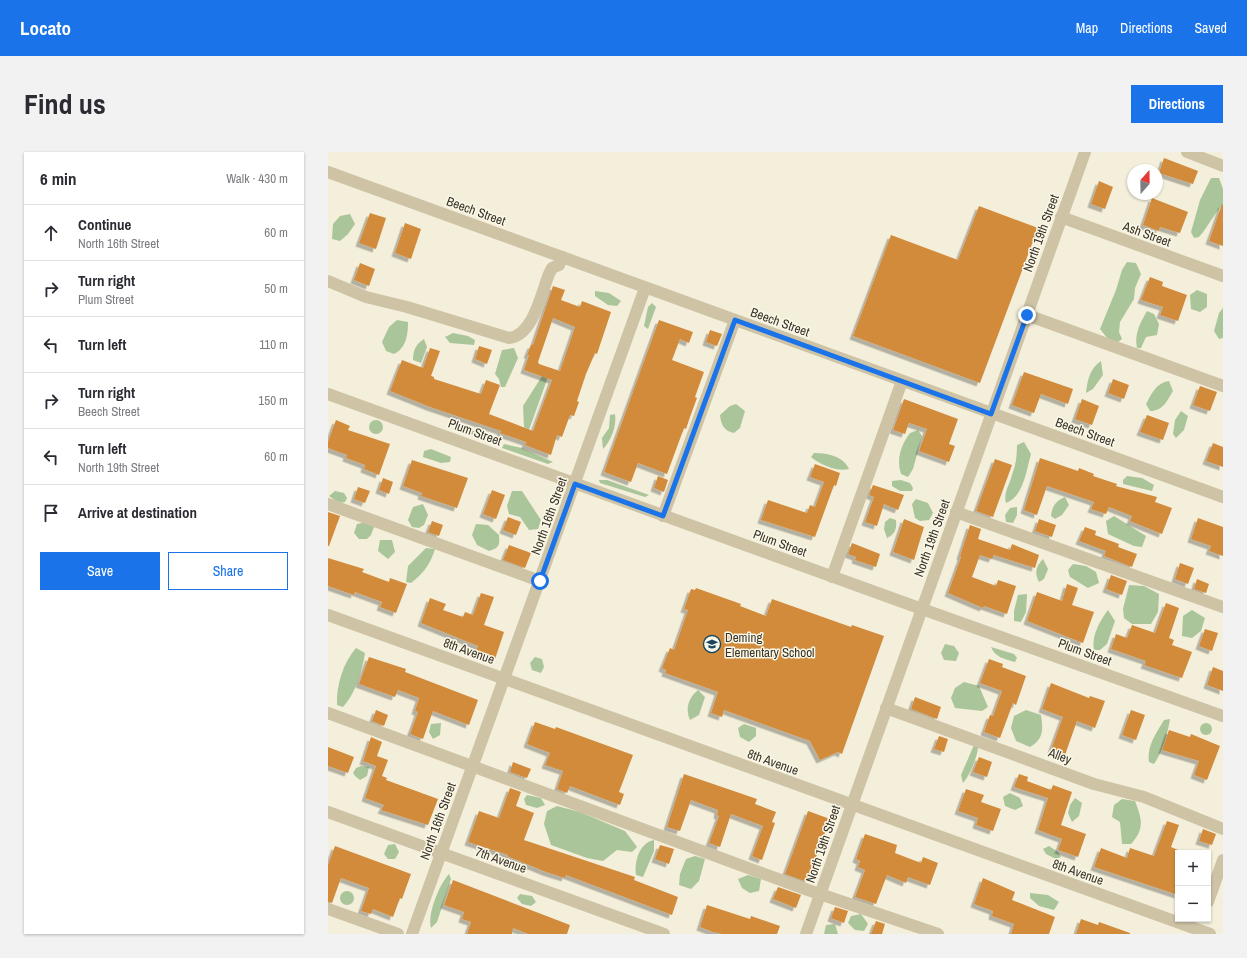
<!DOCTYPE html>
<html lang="en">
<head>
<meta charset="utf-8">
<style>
  :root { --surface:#fff; --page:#f2f2f3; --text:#2b2b33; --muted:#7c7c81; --line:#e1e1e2; --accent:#1a73e8 }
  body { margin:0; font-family:"Archivo Narrow",sans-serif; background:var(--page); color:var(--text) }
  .controls { position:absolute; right:12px; bottom:12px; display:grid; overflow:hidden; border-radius:0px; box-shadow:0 1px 3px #0004 }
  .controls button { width:36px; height:36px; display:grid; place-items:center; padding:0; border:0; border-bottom:1px solid var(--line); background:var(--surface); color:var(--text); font:20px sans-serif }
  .compass { position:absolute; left:799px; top:12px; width:36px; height:36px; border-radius:50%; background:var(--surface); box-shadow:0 1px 3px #0004; rotate:20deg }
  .stop { position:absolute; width:12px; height:12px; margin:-9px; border:3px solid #1a73e8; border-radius:50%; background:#fff }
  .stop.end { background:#1a73e8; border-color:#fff; box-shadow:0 1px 4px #0008 }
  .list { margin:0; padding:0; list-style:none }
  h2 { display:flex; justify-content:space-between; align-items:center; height:52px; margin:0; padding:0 16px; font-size:17px }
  h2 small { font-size:13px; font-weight:400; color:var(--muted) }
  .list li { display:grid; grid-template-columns:26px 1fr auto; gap:12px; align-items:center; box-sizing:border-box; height:56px; padding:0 16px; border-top:1px solid var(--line) }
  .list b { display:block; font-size:15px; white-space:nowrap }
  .list p { margin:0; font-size:13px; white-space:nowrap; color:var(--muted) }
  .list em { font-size:13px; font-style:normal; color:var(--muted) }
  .actions { display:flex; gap:8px; padding:12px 16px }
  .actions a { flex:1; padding:9px 0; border:1px solid var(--accent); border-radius:0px; text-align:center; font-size:14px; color:var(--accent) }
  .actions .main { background:var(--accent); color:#fff }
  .icon { flex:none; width:22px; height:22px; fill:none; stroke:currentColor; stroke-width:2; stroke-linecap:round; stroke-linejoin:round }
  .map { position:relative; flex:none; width:895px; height:782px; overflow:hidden; border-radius:0px }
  header { display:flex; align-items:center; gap:24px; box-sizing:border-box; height:56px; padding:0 20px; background:var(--accent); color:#fff }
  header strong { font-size:19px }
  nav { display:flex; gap:22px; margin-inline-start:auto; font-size:14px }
  .intro { display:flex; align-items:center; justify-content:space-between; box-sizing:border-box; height:96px; padding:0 24px }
  h1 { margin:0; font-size:28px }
  .button { padding:10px 18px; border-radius:0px; background:var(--accent); color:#fff; font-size:14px; font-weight:700 }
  main { display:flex; gap:24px; padding:0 24px }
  aside { flex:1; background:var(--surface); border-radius:0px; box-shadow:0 1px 3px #0004 }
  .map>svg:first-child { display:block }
</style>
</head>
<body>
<header>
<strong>Locato</strong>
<nav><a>Map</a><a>Directions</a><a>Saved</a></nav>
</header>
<div class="intro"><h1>Find us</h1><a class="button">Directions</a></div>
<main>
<aside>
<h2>6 min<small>Walk · 430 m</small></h2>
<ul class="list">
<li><svg class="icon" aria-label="ahead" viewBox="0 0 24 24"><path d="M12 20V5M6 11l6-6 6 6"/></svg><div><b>Continue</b><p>North 16th Street</p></div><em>60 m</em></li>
<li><svg class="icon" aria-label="right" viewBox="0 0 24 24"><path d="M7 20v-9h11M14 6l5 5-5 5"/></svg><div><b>Turn right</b><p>Plum Street</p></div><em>50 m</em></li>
<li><svg class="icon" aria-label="left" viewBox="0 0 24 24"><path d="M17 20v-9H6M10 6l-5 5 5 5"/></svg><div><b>Turn left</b></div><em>110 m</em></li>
<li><svg class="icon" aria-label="right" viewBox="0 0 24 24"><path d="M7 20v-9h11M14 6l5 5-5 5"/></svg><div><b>Turn right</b><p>Beech Street</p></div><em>150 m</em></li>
<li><svg class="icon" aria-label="left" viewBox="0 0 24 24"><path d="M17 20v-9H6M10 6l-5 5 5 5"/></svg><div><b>Turn left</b><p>North 19th Street</p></div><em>60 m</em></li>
<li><svg class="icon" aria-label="arrive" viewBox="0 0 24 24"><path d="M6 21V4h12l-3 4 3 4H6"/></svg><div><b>Arrive at destination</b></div></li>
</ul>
<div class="actions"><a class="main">Save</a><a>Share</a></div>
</aside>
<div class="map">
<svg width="895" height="782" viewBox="0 0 895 782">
  <defs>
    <filter id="shadow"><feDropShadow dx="-3.5" dy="3.5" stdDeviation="0" flood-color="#0004"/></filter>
  </defs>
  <rect width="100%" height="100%" fill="#f4efdb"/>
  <g fill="#aac599">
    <path d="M883,26H891L895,37V53C885,63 880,75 871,85L866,86L863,80L872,48Z"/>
    <path d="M22,62L27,72L20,82L12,89L4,87L5,72L12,64Z"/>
    <path d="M799,110L808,111L813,122L807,136L806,147L792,170L791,180L794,187L790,190L780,187L772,177L788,138L794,118Z"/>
    <path d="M869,138L879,142V155L872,160L863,157L862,143Z"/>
    <path d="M267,139L281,141L293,149L289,154L280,153L267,144Z"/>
    <path d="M324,151L328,155L320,177L316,174L320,155Z"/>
    <path d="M895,156V186L891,187L886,179L891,161Z"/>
    <path d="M819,159L826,162L831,172L829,183L818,185L813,196H809C806,182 812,171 819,159Z"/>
    <path d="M69,168L80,170C80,183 78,196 66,202L58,199L54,190L61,175Z"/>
    <path d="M125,181L140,184L147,188L146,193L122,191L117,185Z"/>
    <path d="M96,187L99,195L93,211L85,208C85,198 88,192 96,187Z"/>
    <path d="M186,196L190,206L177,235H173L171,227L167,222L174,198Z"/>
    <path d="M773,209L775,223L765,237L758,241C759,229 762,216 773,209Z"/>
    <path d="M216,221L221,222L201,278L196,275L195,254Z"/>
    <path d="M841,229L845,239C839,249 835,259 822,259L818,252C824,241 828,231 841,229Z"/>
    <path d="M408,252L417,259L412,276L406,281C396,279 393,273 392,263L402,254Z"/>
    <path d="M853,259L860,264L856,278L848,286L845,282L847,268Z"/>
    <path d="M287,262C289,274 283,289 275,297L274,286L281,276L282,263Z"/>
    <circle cx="48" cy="275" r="7"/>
    <path d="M129,274L159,283L165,287V290L128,277Z"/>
    <path d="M590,278L594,284L585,317L580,325L573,322C568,307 573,293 582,281Z"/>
    <path d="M696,290L703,302C698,319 696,344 678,351C675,341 682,332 684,323C688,313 689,303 689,293Z"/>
    <path d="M176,292L194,296L225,310L220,312L174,296Z"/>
    <path d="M103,297L123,305L122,310L113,311L95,305L96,299Z"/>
    <path d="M486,301C499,301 515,304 521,317C510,320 492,313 483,305Z"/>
    <path d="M799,324L814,326L826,333L824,339L795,332V328Z"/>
    <path d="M271,328H279L321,343L317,345L272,331Z"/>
    <path d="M573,328L582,331L585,336L584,339H572L564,334V329Z"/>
    <path d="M7,339L16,341L19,346L17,350L11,351L1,344Z"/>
    <path d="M184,339H194L213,368L210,377L201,378L192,365L181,362L179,354Z"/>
    <path d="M737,345L741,353L734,363L727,367L723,364C724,354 728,349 737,345Z"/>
    <path d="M588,347L600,351L605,361L601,368L592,369L587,366L584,352Z"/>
    <path d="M95,352L100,363L96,373L91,376L84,375L80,368L85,355Z"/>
    <path d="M689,355V363L685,371L678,370L677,363L682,356Z"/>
    <path d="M786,364L818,384L814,395L806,394L780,382L778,369Z"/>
    <path d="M562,366L568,368C569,377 567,382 559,386L556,377L557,370Z"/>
    <path d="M39,370L46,375L43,383L39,387H31L26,381L29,372Z"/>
    <path d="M148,372L160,373L171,383C172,393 171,396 161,399L149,393L144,383Z"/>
    <path d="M52,388H64L67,400L60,407L50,399Z"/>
    <path d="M98,396L107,397C103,411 95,422 83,431L78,430L80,414Z"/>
    <path d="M715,407L720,417L716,427L711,430C706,421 708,414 715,407Z"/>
    <path d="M745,412L758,414L768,420L771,431L760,436L742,425L740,418Z"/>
    <path d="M801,433L816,434L831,442L830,460L823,472H804L796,466L795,457Z"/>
    <path d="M699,442L698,460L693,470L686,469V459L690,443Z"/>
    <path d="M780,458L787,469L779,492L772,498H766C763,484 772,469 780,458Z"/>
    <path d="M864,458L877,466L873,479L864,486L854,484L855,464Z"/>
    <path d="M617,492L626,494L631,501L628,509L616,508L613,501Z"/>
    <path d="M663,495L686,502L689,506L687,510C676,507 667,505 663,495Z"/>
    <path d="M28,496L37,501C34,520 28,540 15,555L9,553C8,534 15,511 28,496Z"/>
    <path d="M207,505L214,507L216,515L213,521L204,518L202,511Z"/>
    <path d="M636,530L651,534L660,555L654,559L627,556L623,546L627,536Z"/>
    <path d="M370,538L377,545L371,563L362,568C357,557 360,546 370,538Z"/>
    <path d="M698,558L713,563C715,577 716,587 702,595L688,589L683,576L686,564Z"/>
    <path d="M842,567C840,581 834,601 826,612L821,610C819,593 828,582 836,568Z"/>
    <circle cx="878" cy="577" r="6"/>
    <path d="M113,571L112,583L105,587L101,580L103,572Z"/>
    <path d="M416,572L428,576V584L421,590L412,585L410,576Z"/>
    <path d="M646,593H650C651,601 641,625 635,631L633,623Z"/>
    <path d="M33,614L41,615L39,624L32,628L27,624L25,621L28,616Z"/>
    <path d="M682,641L692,646L695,654L687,658L677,654L675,645Z"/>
    <path d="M199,643L213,646L217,653L209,656L198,653L196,647Z"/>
    <path d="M747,646L754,651L751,664L744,670L740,661L742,653Z"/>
    <path d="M794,647L807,649C814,667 817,677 803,692H794L792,670L784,665L786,653Z"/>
    <path d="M229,654L252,660L297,679L309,695L304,700L289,698L275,709L259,706L223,693L216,672L219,659Z"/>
    <path d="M326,688V699L315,725L308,723C306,710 311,691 326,688Z"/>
    <path d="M67,692L71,700L67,707H60L56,702L60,693Z"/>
    <path d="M721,694L730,700L733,705L728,707L718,702L715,697Z"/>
    <path d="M367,704L377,707L371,729L363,737L351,733L352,722L358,707Z"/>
    <path d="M121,722L123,727L109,770L103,776C99,762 111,733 121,722Z"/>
    <path d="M420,723L433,727L431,739L422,741L414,736L410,727Z"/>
    <circle cx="19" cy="746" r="7"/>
    <path d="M702,741L720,743L731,750L726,758L711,754L702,746Z"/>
    <path d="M192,742L204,744L208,750L203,754L194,752L189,746Z"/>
    <path d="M533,762L540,772L536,779L527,778L520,771L523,764Z"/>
    <path d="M507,772L510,782H496L498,773Z"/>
  </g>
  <g fill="#d28a3b" fill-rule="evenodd" filter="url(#shadow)">
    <path d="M836,6L870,19L865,32L831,21Z"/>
    <path d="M771,29L785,35L777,57L763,52Z"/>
    <path d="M824,46L860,60L852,81L832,75L831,79L815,73Z"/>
    <path d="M894,52L895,53V94L881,89Z"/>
    <path d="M651,54L710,76L652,231L525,184L563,83L630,108Z"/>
    <path d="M42,61L58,66L48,97L31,91Z"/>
    <path d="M77,71L93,77L83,107L67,101Z"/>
    <path d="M32,111L47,117L41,134L26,128Z"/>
    <path d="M822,125L835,130L834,134L859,143L850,169L832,163L835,155L813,148Z"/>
    <path d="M225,134L237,138L233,148L252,155L254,149L283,160L269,202L267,201L258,222L249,249L251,250L246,264L242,263L234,285L229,283L223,303L197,293L198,290L172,281L173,279L102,255L62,239L74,208L95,216L102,196L112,199L103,224L106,225V227L153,242L158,228L172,233L161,262L205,279L224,228L196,218L201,203H199L203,193H205ZM225,166L247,175L232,219L211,212L210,210Z"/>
    <path d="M331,168L365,180L361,191L352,187L344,208L376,220L367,245L369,246L362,265L358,277L356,276L339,322L310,311L303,330L276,320Z"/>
    <path d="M382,178L394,182L389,194L378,190Z"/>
    <path d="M151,194L164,198L159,212L147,207Z"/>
    <path d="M696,220L745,237L740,252L713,242L706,261L684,253Z"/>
    <path d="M785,227L801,233L796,247L780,241Z"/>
    <path d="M872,234L889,240L882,259L865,253Z"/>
    <path d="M576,247L630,267L621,292L627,294L621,310L591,299L599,277L581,271L577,282L565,278Z"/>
    <path d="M754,247L771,254L764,273L747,267Z"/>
    <path d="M819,263L841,271L835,288L812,280Z"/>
    <path d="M8,268L22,274L20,278L62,292L51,323L36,317L37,313L18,306L19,303L0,296V290Z"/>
    <path d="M885,291L895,295V315L878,309Z"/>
    <path d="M712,306L750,319L751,316L766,322L765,324L789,332L788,334L829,345L827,350L844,356L834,382L802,369L804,364L781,355L778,362L763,357L766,350L719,334L709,363L696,358Z"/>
    <path d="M667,307L684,313L665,365L648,359Z"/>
    <path d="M84,308L140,326L129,356L93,344L94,341L75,334Z"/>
    <path d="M487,312L512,321L508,334L506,333L487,385L433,368L440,348L479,361L482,353L487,355L496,330L482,325Z"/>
    <path d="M330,324L340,328L336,340L326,336Z"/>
    <path d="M55,326L65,330L61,342L51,338Z"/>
    <path d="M545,333L576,343L570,358L556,352L549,374L537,370L546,345L541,343Z"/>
    <path d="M30,335L42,339L37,351L26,347Z"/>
    <path d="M164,338L177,343L168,367L155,362Z"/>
    <path d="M0,360L12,364L1,394H0Z"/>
    <path d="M180,365L193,370L188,383L175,378Z"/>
    <path d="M870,366L895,375V404L881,399L883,394L863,387Z"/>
    <path d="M576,367L596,375L586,408L565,400Z"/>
    <path d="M711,367L728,373L724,385L707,379Z"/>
    <path d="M104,369L115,373L111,384L100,380Z"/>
    <path d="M642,373L653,377L650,387L682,398L684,392L711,403L707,416L666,403L664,407L652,403L644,425L668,434L670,428L688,434L679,462L656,454L655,456L620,441L633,405L632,404Z"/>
    <path d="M757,375L768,379L767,383L791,392L790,395L809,402L804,415L776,404L778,399L751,389Z"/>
    <path d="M524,391L552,402L548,415L527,408L528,405L520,402Z"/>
    <path d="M181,393L203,401L197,416L175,408Z"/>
    <path d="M0,406L36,417L34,420L61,430L62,426L79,432L68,461L52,455L54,450L27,440L26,443L0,434Z"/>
    <path d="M852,411L866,416L860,432L847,427Z"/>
    <path d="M783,423L799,429L794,443L778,437Z"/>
    <path d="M869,427L881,432L878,441L866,437Z"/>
    <path d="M739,432L750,436L744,453L766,460L755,491L699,469L709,440L734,449Z"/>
    <path d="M368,436L413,452L412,454L438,464L444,447L523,475L524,473L556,484L514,602L510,600L492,608L482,589L396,558L394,565L383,561L390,540L337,521L338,518L334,516L342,496L346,498L360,458L356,457L363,437L367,438Z"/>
    <path d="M153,441L166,445L156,473L176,480L167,507L148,500L150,494L93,471L102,446L118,452L115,458L135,465L137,460L145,463Z"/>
    <path d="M838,451L851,456L841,486L846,488L844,493L864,500L854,526L816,513L818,509L783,497L788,482L799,486L804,473L827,481Z"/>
    <path d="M877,477L890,481L884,499L871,494Z"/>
    <path d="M41,505L78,517L77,520L150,548L141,573L105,559L95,587L82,582L90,560L87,559L91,546L70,538L67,545L31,532Z"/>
    <path d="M661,507L675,512L674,515L698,524L688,553L685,551L672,586L656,580L662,563L665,564L674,539L652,531Z"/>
    <path d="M885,515L895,519V539L879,533Z"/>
    <path d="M723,531L761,546L762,544L777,549L767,576L749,569L737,603L723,598L735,565L714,557Z"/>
    <path d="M587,545L613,555L609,567L583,557Z"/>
    <path d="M48,558L60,563L56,574L44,569Z"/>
    <path d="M803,558L817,563L808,588L794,583Z"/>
    <path d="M207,570L227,577L228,575L305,603L291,640L296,642L292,653L242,634L239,641L229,637L235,619L217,613L222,601L199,592Z"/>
    <path d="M841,578L862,585L863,582L892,594L879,628L866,623L871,609L834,598Z"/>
    <path d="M611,584L620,587L616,600L606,597Z"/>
    <path d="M43,585L54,590L49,604L60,608L54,624L59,626L58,628L110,647L100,673L53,658L56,653L37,646L48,614L35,609Z"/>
    <path d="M0,595L26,605L20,621L0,614Z"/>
    <path d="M651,605L664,610L659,625L645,620Z"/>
    <path d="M185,610L203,617L199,626L182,620Z"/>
    <path d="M356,622L429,647L427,652L448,660L444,670L447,671L434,708L424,704L435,674L403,662L392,695L381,691L391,664L389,663L390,658L363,648L352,679L339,675Z"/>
    <path d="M691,622L700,625L699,629L723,638L725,633L744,640L733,673L758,682L750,705L730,698L734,687L710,678L720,646L686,635Z"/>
    <path d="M182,636L193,640L188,654L206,661L196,688L307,725L306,728L350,745L344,763L238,723L237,726L218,720L179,704L180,703L140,690L151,659L171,666Z"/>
    <path d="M638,637L656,643L653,650L673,657L665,679L648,673L650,666L630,659Z"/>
    <path d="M480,659L502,667L479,730L457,722Z"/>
    <path d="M839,669L851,673L843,695L850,698V743L766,715L773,696L799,706L802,696L826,704Z"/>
    <path d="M875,677L888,682L884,693L871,689Z"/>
    <path d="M537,682L569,693L567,701L593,711L595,705L610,711L602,733L580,725L578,731L559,723L548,752L527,745L537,718L530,715L532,709L528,707Z"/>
    <path d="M332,693L346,697L341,712L327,707Z"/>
    <path d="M7,694L83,722L74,747L72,746L65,765L45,757L43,762L33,759L41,736L13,726L4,751L0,750V713Z"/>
    <path d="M655,726L687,740L684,748L727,765L721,782H683L686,772L664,764L665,759L646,752Z"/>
    <path d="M125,728L242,773L239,782H200L185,776L184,782H139L143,770L134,767L136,760L116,753Z"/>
    <path d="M450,735L473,743L468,756L445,747Z"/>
    <path d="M379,753L422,767L423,764L452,774L449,782H394L385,780L372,775Z"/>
    <path d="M507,755L520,759L516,771L503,766Z"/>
    <path d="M753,767L770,773L771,770L802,781V782H748Z"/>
    <path d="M548,769L557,772L554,782H543Z"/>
  </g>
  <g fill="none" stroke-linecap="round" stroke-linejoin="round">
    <g stroke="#cec3a5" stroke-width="12">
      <path d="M859,0L895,14"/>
      <path d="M0,20L895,345"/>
      <path d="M733,65L895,124"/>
      <path d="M0,129L38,145L79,155L181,186C205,184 213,142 221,122L224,116L231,113L235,105"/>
      <path d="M699,163L895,234"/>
      <path d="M0,242L594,457L895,564"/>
      <path d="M0,352L212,429"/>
      <path d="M628,360L895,455"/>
      <path d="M335,364L407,168"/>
      <path d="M504,425L574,229"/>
      <path d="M0,463L882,782"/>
      <path d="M558,556L766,632L816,645L895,677"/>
      <path d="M0,561L480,738L610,782"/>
      <path d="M0,660L336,782"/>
      <path d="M880,750L895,708"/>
      <path d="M0,757L70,782"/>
      <path d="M84,782L317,136"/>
      <path d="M478,782L757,0"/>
    </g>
  </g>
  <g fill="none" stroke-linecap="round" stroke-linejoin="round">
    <path stroke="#1a73e8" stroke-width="5" d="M212,429L247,332L335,364L407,168L663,262L699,163"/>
  </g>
  <defs>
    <g id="school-ring" transform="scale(0.9)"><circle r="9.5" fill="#fbf8e8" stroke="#18475f" stroke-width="1.5"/><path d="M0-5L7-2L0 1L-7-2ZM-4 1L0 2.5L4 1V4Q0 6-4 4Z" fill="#18475f"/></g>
  </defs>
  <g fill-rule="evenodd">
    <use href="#school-ring" x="384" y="492"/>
  </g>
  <g text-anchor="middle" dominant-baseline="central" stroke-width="3" stroke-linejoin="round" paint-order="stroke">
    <g font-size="13" fill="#393227" stroke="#fbf8e8">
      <text transform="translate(148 59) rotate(20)">Beech Street</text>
      <text transform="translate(713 81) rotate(-70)">North 19th Street</text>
      <text transform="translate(819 82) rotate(20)">Ash Street</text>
      <text transform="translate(452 170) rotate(20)">Beech Street</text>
      <text transform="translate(147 280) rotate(20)">Plum Street</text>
      <text transform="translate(757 280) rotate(20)">Beech Street</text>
      <text transform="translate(221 364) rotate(-70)">North 16th Street</text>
      <text transform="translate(604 386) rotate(-70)">North 19th Street</text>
      <text transform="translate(452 391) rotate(20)">Plum Street</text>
      <text transform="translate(141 499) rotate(20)">8th Avenue</text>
      <text transform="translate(757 500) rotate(20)">Plum Street</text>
      <text transform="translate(732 604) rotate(21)">Alley</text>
      <text transform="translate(445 610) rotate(20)">8th Avenue</text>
      <text transform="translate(110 669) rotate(-70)">North 16th Street</text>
      <text transform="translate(495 692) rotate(-71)">North 19th Street</text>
      <text transform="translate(173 708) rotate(20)">7th Avenue</text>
      <text transform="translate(750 720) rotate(20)">8th Avenue</text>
    </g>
    <g font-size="13" fill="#393227" stroke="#fbf8e8" text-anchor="start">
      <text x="397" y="485">Deming<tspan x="397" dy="15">Elementary School</tspan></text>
    </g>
  </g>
</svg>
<div class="controls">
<button>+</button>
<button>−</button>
</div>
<svg class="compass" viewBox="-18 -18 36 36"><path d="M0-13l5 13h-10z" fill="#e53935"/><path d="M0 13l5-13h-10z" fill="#7c7c81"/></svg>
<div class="stop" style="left:212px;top:429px"></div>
<div class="stop end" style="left:699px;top:163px"></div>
</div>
</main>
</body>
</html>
